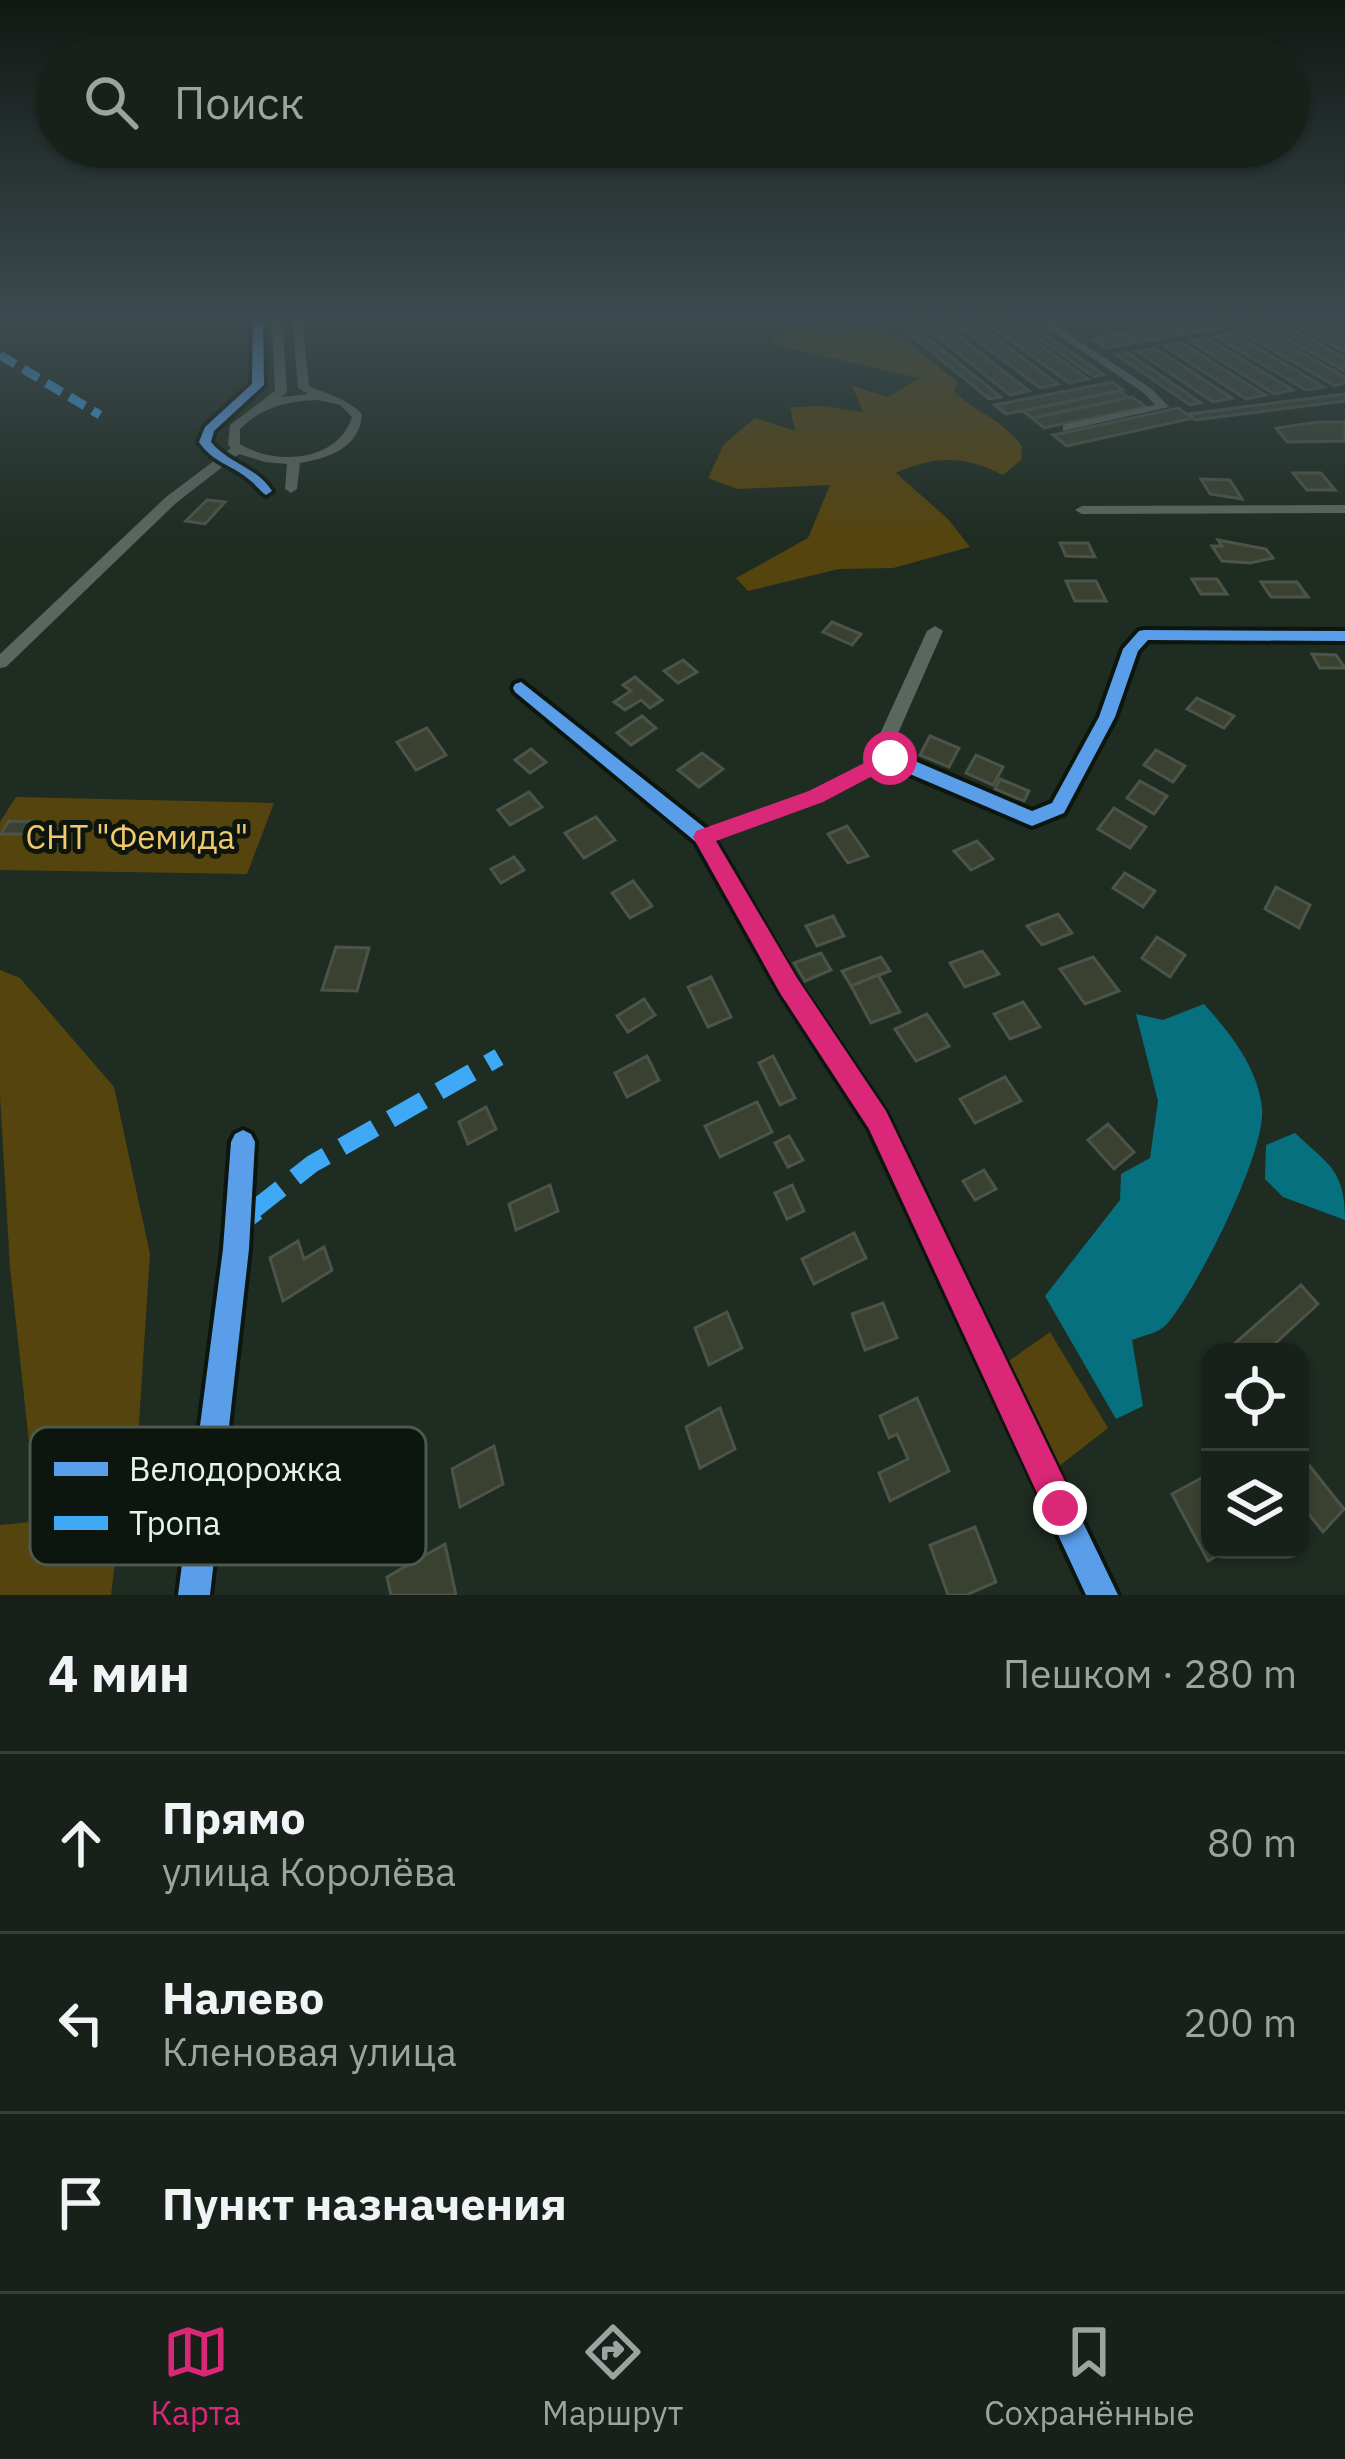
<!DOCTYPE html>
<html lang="ru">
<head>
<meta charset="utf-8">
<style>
  :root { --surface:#17211a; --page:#202923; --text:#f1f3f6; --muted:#9ea3a2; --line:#363e39; --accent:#db2777 }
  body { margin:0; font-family:"IBM Plex Sans",sans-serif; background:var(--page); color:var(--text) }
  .controls { position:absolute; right:36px; bottom:36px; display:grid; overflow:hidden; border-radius:24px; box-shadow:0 3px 9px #0004 }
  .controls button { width:108px; height:108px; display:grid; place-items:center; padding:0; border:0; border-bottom:3px solid var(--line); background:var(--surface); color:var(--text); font:60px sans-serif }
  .stop { position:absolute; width:36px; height:36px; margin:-27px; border:9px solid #db2777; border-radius:50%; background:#fff }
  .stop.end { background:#db2777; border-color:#fff; box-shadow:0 3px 12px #0008 }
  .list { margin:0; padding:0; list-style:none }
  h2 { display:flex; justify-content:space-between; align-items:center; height:156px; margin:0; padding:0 48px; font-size:51px }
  h2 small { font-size:39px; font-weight:400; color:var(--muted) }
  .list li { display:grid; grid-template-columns:78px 1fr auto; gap:36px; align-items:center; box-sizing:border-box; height:180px; padding:0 48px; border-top:3px solid var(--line) }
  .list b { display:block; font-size:45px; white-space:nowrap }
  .list p { margin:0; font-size:39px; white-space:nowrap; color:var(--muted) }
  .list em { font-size:39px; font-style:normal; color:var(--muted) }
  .icon { flex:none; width:66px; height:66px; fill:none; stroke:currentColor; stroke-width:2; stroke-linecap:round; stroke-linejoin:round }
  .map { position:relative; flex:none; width:1345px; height:1595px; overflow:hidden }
  .search { position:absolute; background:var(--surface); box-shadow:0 3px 9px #0004; left:36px; right:36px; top:36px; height:132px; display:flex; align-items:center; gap:30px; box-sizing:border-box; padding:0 42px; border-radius:66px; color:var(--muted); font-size:45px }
  .sheet { height:696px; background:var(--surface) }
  nav { display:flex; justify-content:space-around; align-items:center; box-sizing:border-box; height:168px; border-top:3px solid var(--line); background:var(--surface); font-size:33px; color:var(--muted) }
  nav a { display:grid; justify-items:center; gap:6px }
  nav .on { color:var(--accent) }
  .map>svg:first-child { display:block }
</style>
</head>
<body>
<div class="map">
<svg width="1345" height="1595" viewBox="0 0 1345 1595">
  <rect width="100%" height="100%" fill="#1f2c22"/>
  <g fill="#56440e">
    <path d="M850,322L901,338L958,382L954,391C977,415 998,415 1022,446L1021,460L1003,475C965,456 936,455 896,473L948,519L970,547L893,568L839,569L748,591L736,578L808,538L830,485L737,489L708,478L724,444L755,418L795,431L790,407L824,406L863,412L852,386L888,397L919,378L768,343L797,323Z"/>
    <path d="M16,797L274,803L247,874L0,870V822Z"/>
    <path d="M0,970L20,978L114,1087L150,1254L137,1453L58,1482L29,1442L10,1267L0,1095Z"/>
    <path d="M1050,1332L1108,1428L1054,1470L1006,1363Z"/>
    <path d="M121,1513L111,1595H0V1525Z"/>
  </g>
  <g fill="#06707e">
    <path d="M1204,1004C1230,1033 1257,1066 1262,1107C1267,1152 1196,1291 1166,1325C1158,1333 1143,1336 1132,1340L1143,1406L1116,1419L1045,1296L1120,1200L1121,1174L1150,1158L1158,1101L1136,1014L1163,1020Z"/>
    <path d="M1295,1133C1329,1165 1345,1170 1345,1220L1283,1197L1265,1179L1266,1145Z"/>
  </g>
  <g fill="#3a4131" stroke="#4c5449" stroke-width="3">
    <path d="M888,316H900L1001,397L989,399Z"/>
    <path d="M911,316H933L1029,391L1010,395Z"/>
    <path d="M945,316H966L1058,384L1040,388Z"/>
    <path d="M977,316H999L1088,379L1069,383Z"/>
    <path d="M1007,316H1019L1104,375L1094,377Z"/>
    <path d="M1223,316H1255L1100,344L1093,339Z"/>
    <path d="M1255,316H1283L1107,348L1100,344Z"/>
    <path d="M1308,319L1345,339V352L1291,322Z"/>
    <path d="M1284,325L1345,358V371L1267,328Z"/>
    <path d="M1260,329L1345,377V383L1335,386L1243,333Z"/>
    <path d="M1234,334L1324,387L1306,390L1216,337Z"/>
    <path d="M1207,338L1293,390L1274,394L1190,341Z"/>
    <path d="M1182,343L1265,395L1246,399L1164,346Z"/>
    <path d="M1155,348L1232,398L1213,402L1137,351Z"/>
    <path d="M1128,353L1201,403L1190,405L1117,355Z"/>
    <path d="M1112,382L1123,390L1006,414L995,405Z"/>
    <path d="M1119,391L1129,398L1032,418L1023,411Z"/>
    <path d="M1345,394V401L1196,420L1188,414Z"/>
    <path d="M1132,397L1146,407L1044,428L1032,418Z"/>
    <path d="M1178,408L1193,418L1067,446L1053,435Z"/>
    <path d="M1318,422H1345V441L1287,442L1276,428Z"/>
    <path d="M1293,473H1321L1335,490H1307Z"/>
    <path d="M1201,479L1230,480L1242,499L1210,494Z"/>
    <path d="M207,500L225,502L205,524L186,521Z"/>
    <path d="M1218,540L1266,549L1273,558L1250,563L1222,561L1212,546H1222Z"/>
    <path d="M1060,543H1088L1095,557L1066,556Z"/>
    <path d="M1192,579H1217L1227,594H1201Z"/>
    <path d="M1066,581H1096L1106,601H1075Z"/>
    <path d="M1261,582H1297L1308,597H1271Z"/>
    <path d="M832,622L861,634L852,645L823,632Z"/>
    <path d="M1312,654L1336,655L1345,668H1320Z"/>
    <path d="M683,660L697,672L678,683L664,671Z"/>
    <path d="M635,677L662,700L650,708L641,700L625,710L614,702L631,691L623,685Z"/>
    <path d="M1197,698L1234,716L1224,728L1187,709Z"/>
    <path d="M642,716L656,728L631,745L617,733Z"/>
    <path d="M427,728L446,755L416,770L397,742Z"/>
    <path d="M930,736L959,748L949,767L920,755Z"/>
    <path d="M531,749L546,762L530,773L515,760Z"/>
    <path d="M1156,750L1185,766L1173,782L1144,765Z"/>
    <path d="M702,753L723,769L699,787L678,770Z"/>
    <path d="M976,755L1003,767L993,785L966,773Z"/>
    <path d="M1000,779L1029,791L1024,801L995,789Z"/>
    <path d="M1140,781L1167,796L1154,814L1127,798Z"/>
    <path d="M529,792L542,807L510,825L498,810Z"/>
    <path d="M1114,808L1146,827L1130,848L1098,829Z"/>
    <path d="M596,817L615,840L584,858L565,833Z"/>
    <path d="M9,821L34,822L27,834H1Z"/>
    <path d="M847,826L868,856L848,863L828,834Z"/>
    <path d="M977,841L993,859L971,870L954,851Z"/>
    <path d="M514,857L524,870L501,883L491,869Z"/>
    <path d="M1125,873L1155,891L1143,907L1113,888Z"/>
    <path d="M633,881L652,906L630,918L612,893Z"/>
    <path d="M1276,887L1310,905L1299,928L1265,909Z"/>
    <path d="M1058,914L1072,933L1042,945L1027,926Z"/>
    <path d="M833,916L844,936L817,946L806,926Z"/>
    <path d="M1157,937L1185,955L1170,977L1142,958Z"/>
    <path d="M336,947L369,948L357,991L322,990Z"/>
    <path d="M982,951L999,974L965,987L950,963Z"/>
    <path d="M821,953L831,970L805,981L794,963Z"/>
    <path d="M881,957L890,971L851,986L842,971Z"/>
    <path d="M1093,957L1119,991L1085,1004L1060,969Z"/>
    <path d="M878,975L900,1012L871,1023L851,986Z"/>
    <path d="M711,977L731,1017L708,1027L688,987Z"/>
    <path d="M644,999L655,1015L628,1032L617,1016Z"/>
    <path d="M1023,1002L1040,1027L1010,1039L994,1014Z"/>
    <path d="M927,1014L949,1046L916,1061L895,1029Z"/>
    <path d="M647,1056L659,1080L627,1097L615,1073Z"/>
    <path d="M773,1056L795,1098L780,1105L759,1063Z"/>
    <path d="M1005,1077L1021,1101L975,1123L960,1099Z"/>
    <path d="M757,1102L772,1132L720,1157L705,1126Z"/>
    <path d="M486,1107L496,1129L468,1144L459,1122Z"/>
    <path d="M1108,1124L1134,1152L1114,1169L1088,1140Z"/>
    <path d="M789,1136L803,1160L788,1167L775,1143Z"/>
    <path d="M984,1170L996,1189L975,1200L963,1181Z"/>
    <path d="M550,1185L558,1211L516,1230L509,1204Z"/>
    <path d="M792,1185L804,1211L787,1219L775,1193Z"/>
    <path d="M854,1233L866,1258L814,1284L802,1259Z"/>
    <path d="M298,1241L304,1259L324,1247L332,1270L283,1301L270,1258Z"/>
    <path d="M1301,1285L1318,1304L1266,1352H1238L1233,1345Z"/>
    <path d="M883,1303L897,1338L865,1350L852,1314Z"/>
    <path d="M727,1312L742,1348L709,1365L695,1328Z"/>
    <path d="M917,1398L949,1471L890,1501L879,1473L908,1459L897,1434L889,1438L880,1416Z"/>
    <path d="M720,1408L735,1449L700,1468L686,1427Z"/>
    <path d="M494,1446L503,1484L460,1507L452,1469Z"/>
    <path d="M1308,1464L1344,1509L1323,1532L1300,1503V1472Z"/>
    <path d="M1207,1475L1210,1550H1227L1208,1561L1172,1494Z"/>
    <path d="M975,1527L996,1582L966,1595H948L930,1545Z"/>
    <path d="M445,1544L456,1595H391L387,1577Z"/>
  </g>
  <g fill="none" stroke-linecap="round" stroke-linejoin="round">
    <g fill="#5b665e" fill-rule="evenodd">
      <path d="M272,316H282L287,392L281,397L308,394L298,388L292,316H302L309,386C329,395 346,398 362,414C360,447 330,458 300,463L297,489L291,493L285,489L287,464L265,462L239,454L176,503L6,667L0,668V654L166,497L231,448L228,445L230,425L275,391ZM318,400L340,405L352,417C338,462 275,466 240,444V429C262,407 287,401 318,400Z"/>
      <path d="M1030,316H1041L1152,389L1169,407L1063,431V425L1155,405L1144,393Z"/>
      <path d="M1345,505V513L1082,514L1075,510L1082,506Z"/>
      <path d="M935,626L943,631L892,747L896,753L1032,811L1052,803L1099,717L1123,649L1139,631H1345V641L1148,640L1138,651L1115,717L1064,813L1032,826L891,766L822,801L715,840L795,979L885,1112L1118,1595H1086L869,1128L781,993L696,842L513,688L515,684H527L706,828L810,791L879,756L874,747L927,631Z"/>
      <path d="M243,1130L251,1134L255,1142L249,1249L210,1595H178L223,1249L231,1142L235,1134Z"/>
    </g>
    <path stroke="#3fa9f5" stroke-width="9" stroke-dasharray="18 9" stroke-linecap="butt" d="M0,355L100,415"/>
    <path stroke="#3fa9f5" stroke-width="18" stroke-dasharray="38 18" stroke-linecap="butt" d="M251,1212L312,1164L499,1057"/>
    <path stroke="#3fa9f5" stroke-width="24" stroke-dasharray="46 24" stroke-linecap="butt" d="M238,1222L255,1209"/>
    <g stroke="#0c160e" stroke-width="8">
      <g id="cycleway">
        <path d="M253,316H263L264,385L214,431L211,442C229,464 257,467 272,491L266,495C260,491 256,485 251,481C233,465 213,463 199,442L205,427L252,384Z"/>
        <path d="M1144,630L1345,631V641L1148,640L1138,651L1115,717L1064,813L1032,826L884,763L881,758L884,753H896L1032,811L1052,803L1099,717L1123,649L1139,631Z"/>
        <path d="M521,682L710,832L795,979L885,1112L1118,1595H1086L869,1128L781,993L696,842L515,692L513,688L515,684Z"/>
        <path d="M243,1130L251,1134L255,1142L249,1249L210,1595H178L223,1249L231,1142L235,1134Z"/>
      </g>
    </g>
    <use href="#cycleway" fill="#5a9eea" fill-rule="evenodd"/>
  </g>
  <linearGradient id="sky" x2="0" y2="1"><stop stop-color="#111813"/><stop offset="0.59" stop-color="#3c4b4f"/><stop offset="1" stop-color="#3c4b4f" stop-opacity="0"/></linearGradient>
  <rect width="1345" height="539" fill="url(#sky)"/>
  <path fill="#db2777" d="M890,750L897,752V763L823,802L716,841L797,978L886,1111L1072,1496L1076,1508L1072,1519L1060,1524L1049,1519L869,1129L780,993L693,837L696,831L809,791Z"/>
  <g text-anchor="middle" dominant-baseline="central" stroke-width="10" stroke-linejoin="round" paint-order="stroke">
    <g font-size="33" fill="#f1c86c" stroke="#0c160e">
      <text x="137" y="836">СНТ "Фемида"</text>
    </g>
  </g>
  <rect x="30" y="1427" width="396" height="138" rx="18" fill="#0c160e" stroke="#4d594f" stroke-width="3"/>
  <rect x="54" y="1462" width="54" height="14" fill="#5a9eea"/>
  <rect x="54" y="1516" width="54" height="14" fill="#3fa9f5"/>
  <g font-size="33" fill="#e6f4e7">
    <text x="129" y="1481">Велодорожка</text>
    <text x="129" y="1535">Тропа</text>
  </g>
</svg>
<div class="controls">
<button><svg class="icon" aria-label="locate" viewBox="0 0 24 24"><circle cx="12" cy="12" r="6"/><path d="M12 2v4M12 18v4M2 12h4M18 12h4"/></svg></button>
<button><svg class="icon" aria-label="layers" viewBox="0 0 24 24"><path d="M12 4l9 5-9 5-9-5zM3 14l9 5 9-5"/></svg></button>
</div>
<div class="stop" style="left:890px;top:758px"></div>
<div class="stop end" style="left:1060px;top:1508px"></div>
<div class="search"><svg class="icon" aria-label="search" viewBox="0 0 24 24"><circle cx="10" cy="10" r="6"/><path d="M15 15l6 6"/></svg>Поиск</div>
</div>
<section class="sheet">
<h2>4 мин<small>Пешком · 280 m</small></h2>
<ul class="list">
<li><svg class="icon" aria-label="ahead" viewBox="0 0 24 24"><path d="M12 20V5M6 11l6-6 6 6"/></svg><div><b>Прямо</b><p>улица Королёва</p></div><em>80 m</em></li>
<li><svg class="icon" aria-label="left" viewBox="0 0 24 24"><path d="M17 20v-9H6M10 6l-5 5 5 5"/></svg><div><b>Налево</b><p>Кленовая улица</p></div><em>200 m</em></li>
<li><svg class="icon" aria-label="arrive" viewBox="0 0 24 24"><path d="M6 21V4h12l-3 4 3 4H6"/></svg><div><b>Пункт назначения</b></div></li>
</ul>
</section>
<nav>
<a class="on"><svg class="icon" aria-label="map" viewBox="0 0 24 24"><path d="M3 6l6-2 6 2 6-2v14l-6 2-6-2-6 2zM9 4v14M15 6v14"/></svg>Карта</a>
<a><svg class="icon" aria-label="directions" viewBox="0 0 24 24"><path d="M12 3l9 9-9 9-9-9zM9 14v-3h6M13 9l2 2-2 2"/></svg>Маршрут</a>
<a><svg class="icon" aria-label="saved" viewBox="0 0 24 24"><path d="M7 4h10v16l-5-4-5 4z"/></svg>Сохранённые</a>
</nav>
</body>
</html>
